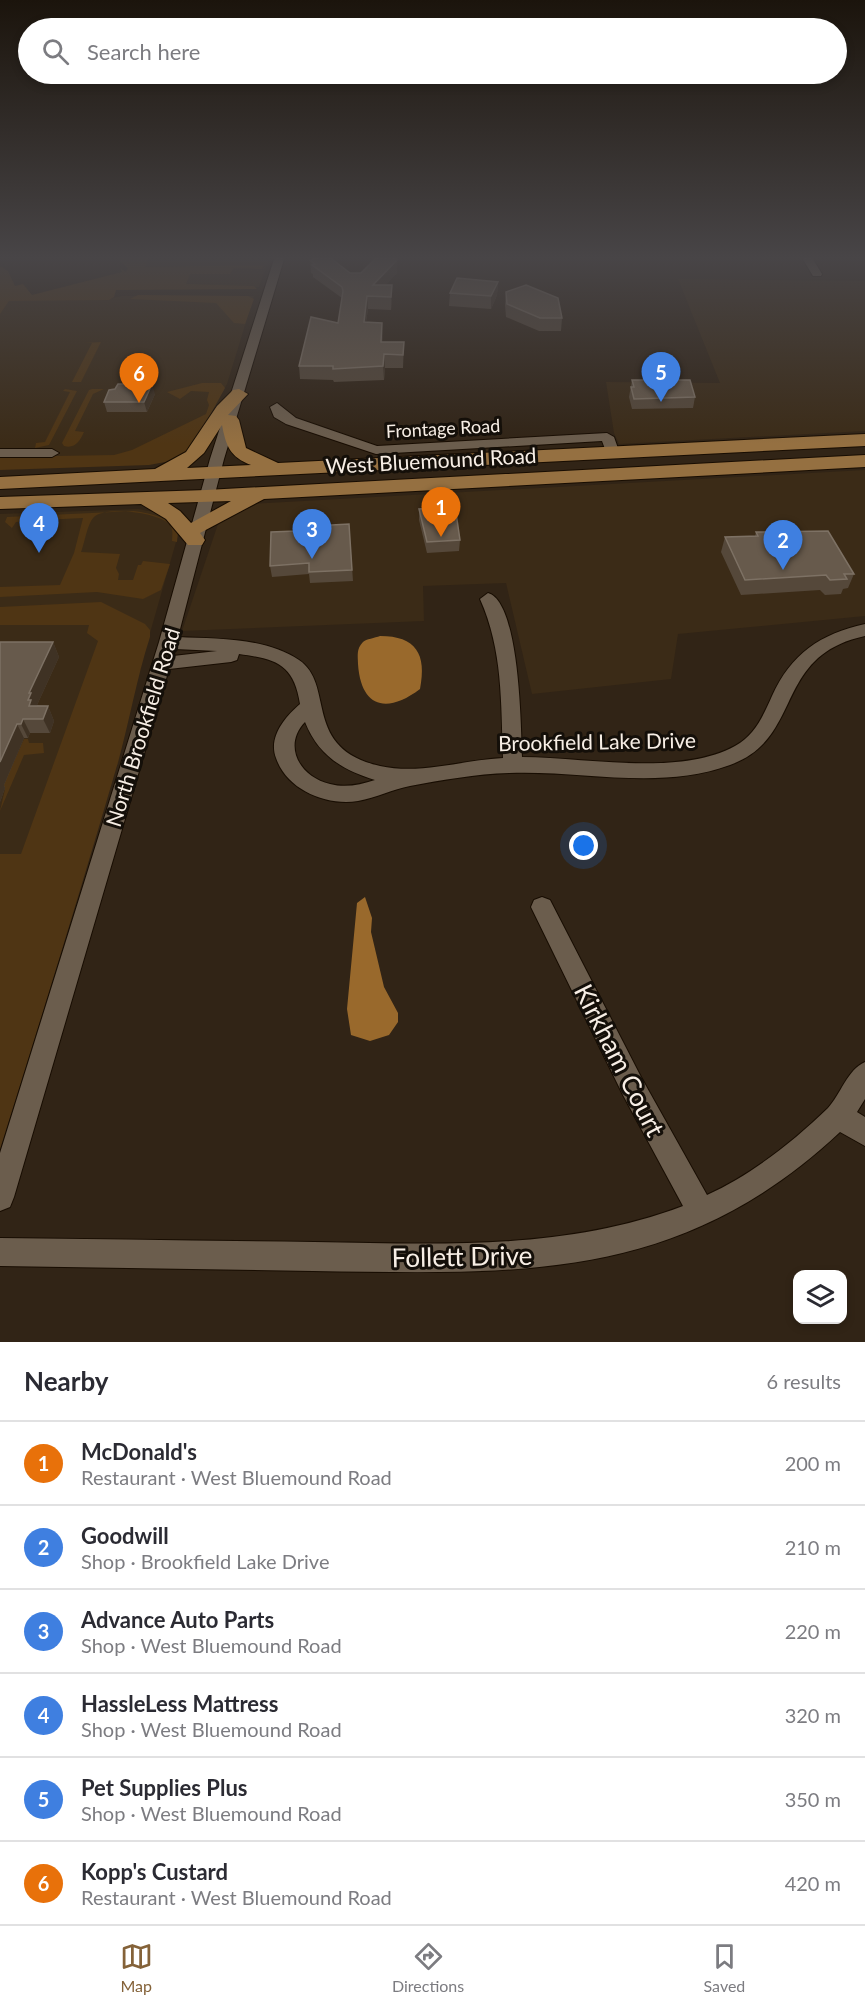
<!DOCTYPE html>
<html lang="en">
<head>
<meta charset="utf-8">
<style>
  :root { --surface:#fff; --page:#f7f7f7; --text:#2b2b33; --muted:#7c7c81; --line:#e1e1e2; --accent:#846239 }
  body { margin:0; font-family:Lato,sans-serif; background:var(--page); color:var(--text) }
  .controls { position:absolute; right:18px; bottom:18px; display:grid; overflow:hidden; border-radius:12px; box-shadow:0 3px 9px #0003 }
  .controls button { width:54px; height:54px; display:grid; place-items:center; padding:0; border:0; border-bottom:2px solid var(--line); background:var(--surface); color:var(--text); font:30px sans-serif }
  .you { position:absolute; left:584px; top:846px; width:21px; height:21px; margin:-15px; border:4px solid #fff; border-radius:50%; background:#1a73e8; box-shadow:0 0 0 9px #1a73e833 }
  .badge { display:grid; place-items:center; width:39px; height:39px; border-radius:50%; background:var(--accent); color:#fff; font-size:20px; font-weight:700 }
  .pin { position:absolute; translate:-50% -50px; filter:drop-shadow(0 2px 3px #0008) }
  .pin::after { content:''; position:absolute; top:32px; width:21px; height:18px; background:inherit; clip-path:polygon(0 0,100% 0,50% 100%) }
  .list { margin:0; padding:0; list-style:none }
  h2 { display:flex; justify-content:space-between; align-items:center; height:78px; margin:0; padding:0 24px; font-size:26px }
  h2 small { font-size:20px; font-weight:400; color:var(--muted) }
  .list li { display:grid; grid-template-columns:39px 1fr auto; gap:18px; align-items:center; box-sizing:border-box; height:84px; padding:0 24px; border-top:2px solid var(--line) }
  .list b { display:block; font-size:22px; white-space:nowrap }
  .list p { margin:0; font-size:20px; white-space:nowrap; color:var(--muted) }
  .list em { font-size:20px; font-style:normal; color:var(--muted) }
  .icon { flex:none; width:33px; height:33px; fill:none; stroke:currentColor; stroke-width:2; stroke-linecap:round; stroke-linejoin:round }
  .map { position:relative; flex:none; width:865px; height:1342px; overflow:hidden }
  .search { position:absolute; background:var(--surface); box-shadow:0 3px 9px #0003; left:18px; right:18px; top:18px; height:66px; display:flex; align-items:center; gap:15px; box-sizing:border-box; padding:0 21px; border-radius:33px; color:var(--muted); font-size:22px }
  .sheet { height:582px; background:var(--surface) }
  nav { display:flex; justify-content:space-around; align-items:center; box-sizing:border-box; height:84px; border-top:2px solid var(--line); background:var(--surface); font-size:16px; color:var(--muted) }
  nav a { display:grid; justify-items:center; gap:3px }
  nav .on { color:var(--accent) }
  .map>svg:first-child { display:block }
</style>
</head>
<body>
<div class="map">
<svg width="865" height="1342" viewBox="0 0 865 1342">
  <rect width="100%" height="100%" fill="#312416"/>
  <g fill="#3b2b17">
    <path d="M137,256H270L259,287L121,286Z"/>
    <path d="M678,279L865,281V431L619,444L614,433L606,382L720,383Z"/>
    <path d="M122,296H254L227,384L208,417L120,458L0,460V304L3,300L108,299Z"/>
    <path d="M865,470V616L678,634L671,679L532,694L506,583L423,586L424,621L182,631L218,524L223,517L248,504Z"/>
    <path d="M138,509L160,513L178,535L138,675L118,764L0,904V514Z"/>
  </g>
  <g fill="#4f3514">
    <path d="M122,256H149L145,267L265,265L262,269L234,268L230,274H190L186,284L254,286L257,289L116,290L114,297L109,300L9,301L0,314V266L8,271L15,286L23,284L32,295L122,272L120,268L126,272L128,268L116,258Z"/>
    <path d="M138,295L248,296L254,299L245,324L234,323L216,303L130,299Z"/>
    <path d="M101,342L81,382H72L92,343H84Z"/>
    <path d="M202,383H221L225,388L198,437L186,453L176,460L149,465L0,470V457L114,455L132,450L206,414L209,405L207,400L209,392L191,391L180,399L167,392Z"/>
    <path d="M65,389L77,391L49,445L35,448L36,443L45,442L70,392L63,391Z"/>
    <path d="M92,389H104L93,394L75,431L84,432C80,441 75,449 64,446L62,443L89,390Z"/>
    <path d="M134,511C154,514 164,516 178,531L177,542L172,541C172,535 174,530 169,524C158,512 104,506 94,517C87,524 85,542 81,552L120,554L116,568L119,574L118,580H133L138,565H141L143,561L170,564L161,590L143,599L97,592L0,597V587L60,585L74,553L83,518L43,520L39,526L40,520L16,522L12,528L5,522L7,517Z"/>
    <path d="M101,602L145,624L150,630V637C136,680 129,725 116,769C79,896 40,1022 0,1149V854H21L98,641L87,633L89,625H0V607Z"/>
    <path d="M24,739H28L29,743H43L44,753L24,755L0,811L5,789L2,788Z"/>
  </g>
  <g fill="#99692c">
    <path d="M380,636C416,636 427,654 420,689C387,714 361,708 358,664C358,656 356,649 363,642C366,639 375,638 380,636Z"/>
    <path d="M365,897L372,918L371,932L384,987L398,1013V1022L389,1035L370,1041L351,1035L347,1009L357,903Z"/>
  </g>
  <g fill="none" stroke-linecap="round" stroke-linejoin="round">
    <g stroke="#180d02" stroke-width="2">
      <g id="minor">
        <path d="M275,256H285L224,459L178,637C217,639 265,637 299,660C336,685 301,748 380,766C421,775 462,760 503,758C501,703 503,650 480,599L488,593C520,602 521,728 522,757C585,757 678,777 735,746C755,735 763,716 772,696C791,654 820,634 865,624V636C772,656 805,738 730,765C659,791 582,770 509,773C476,774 442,780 410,786C393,789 376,798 358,801C326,806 287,790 276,758C268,737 285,717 300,704C294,664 276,659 239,654L237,660L231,662L169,669L14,1197L10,1207L0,1211V1153L159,642L210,459ZM175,649L217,651L173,656ZM305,722C318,755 342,770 375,780C360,785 345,788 330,784C300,777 282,746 305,722Z"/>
        <path d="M801,256H811L822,274L821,276H813Z"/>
        <path d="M277,403L296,418L377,446L607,433L614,437L620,454L618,457H608L602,441L376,454L286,424L274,417L270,407Z"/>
        <path d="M0,449H52L59,453L52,457H0Z"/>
        <path d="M542,897L550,900L641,1077L707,1195C751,1175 793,1142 828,1108C841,1094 847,1070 865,1062V1099L857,1112L865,1117V1146L840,1132C679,1283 519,1274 313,1271C209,1269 104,1268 0,1266V1238C105,1239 209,1241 314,1242C439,1244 564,1251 683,1206L623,1095L531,907L534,900Z"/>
      </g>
    </g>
    <g stroke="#180d02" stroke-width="2">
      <g id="major">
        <path d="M239,389L248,394L228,415L236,416L239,420L246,448L278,463L865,434V446L0,489V477L155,469L186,452L217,406L233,390ZM222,425C226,446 230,457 251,465L187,468L204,453Z"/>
        <path d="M865,455V467L264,499L200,533L205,540L202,545H188L166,519L141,504L0,509V497L206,490ZM231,501L191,523L180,511L168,503Z"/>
      </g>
    </g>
    <use href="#minor" fill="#6b5d4d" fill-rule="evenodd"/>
    <use href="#major" fill="#957041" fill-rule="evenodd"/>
  </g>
  <g fill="#55483a">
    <path d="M396,258V260H397V273L385,285L392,298L391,310L368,309L366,322L383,336L382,342H404L403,368H385L384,380L334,382L333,380L300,379L299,366L338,323L342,298L313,277V274L311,273L310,260L350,273H361Z"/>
    <path d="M498,282L497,295L491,309L449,306L450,293Z"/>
    <path d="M506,292L562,318L561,331H539L506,317L505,305Z"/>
    <path d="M632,380L695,397L693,408L632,409L629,397Z"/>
    <path d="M155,394L147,412H107L104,402Z"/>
    <path d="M419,509L460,540L459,551L427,553L419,520Z"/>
    <path d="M349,524L353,581L310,583L309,574L272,577L270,566L296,531Z"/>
    <path d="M756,532L854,574L848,588L843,589L841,594L825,595L820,590L741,595L721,552L725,537L755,536Z"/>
    <path d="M0,642H53L59,657L37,705L48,706L54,721L50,733H30L28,738H24L4,785L5,788L0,802Z"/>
  </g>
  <g fill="#3f3224">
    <path d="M396,258V262L397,260V273L375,297L373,285Z"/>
    <path d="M498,282L497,295L491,309V296Z"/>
    <path d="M392,285V298L391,310V297Z"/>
    <path d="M367,296L368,309L364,335V322Z"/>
    <path d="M382,323L383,336L381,355V342Z"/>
    <path d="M384,354L385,368L384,380L383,366Z"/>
    <path d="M152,384L155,394L147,412L144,402Z"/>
    <path d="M53,642L59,657L37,705L38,708L29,706L28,700L29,693Z"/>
    <path d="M48,706L54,721L50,733L43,719Z"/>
    <path d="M23,719L30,733L28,738L21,724Z"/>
    <path d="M17,724L24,738L4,785L5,788L0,802V762Z"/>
  </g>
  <g fill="#675a4c" stroke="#7d7164" stroke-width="1.5">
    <path d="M326,256H328L350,273H361L378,256L396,258L394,260H397L373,285H392L391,297L367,296L364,322L382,323L381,342H404L403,355L384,354L383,366L333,369V366H299L311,317L338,323L343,291L342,287L312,265L315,264L310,260Z"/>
    <path d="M457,278L498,282L491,296L450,293Z"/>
    <path d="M526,285L558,298L562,318H540L507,304L506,292Z"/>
    <path d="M632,380H690L695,397L634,399L631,387H634Z"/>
    <path d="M118,384H152L144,402H104L109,390L115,389Z"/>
    <path d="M451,507L452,513H456L460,540L427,542L419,509Z"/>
    <path d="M349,524L352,570L309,572V563L270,566L271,532L296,531V527Z"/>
    <path d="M828,531L854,574H844L847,579L830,580L826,575L745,580L725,537L758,536L756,532Z"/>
    <path d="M0,642H53L29,693H31L28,700H31L29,706H48L43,719H23L21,724H17L0,762Z"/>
  </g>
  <linearGradient id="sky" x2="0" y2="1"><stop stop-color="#1b140c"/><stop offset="0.58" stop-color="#484547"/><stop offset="1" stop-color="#484547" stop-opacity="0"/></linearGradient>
  <rect width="865" height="444" fill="url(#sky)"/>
  <g text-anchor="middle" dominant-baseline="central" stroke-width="6" stroke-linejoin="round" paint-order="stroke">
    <g font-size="18" fill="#f7eee5" stroke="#140f09">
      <text transform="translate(443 428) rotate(-3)">Frontage Road</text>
    </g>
    <g font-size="21" fill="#f7eee5" stroke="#140f09">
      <text transform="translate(431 460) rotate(-3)">West Bluemound Road</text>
      <text transform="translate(142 727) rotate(-73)">North Brookfield Road</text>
      <text transform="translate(597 741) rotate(-1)">Brookfield Lake Drive</text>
    </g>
    <g font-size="26" fill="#f7eee5" stroke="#140f09">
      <text transform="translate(620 1060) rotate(63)">Kirkham Court</text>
      <text transform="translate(462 1256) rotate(-1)">Follett Drive</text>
    </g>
  </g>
</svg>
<div class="controls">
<button><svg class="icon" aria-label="layers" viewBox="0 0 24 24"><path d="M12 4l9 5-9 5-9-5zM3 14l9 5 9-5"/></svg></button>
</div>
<div class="you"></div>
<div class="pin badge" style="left:441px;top:537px;background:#e8710a">1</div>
<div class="pin badge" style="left:783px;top:570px;background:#3f7fe0">2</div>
<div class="pin badge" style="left:312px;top:559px;background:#3f7fe0">3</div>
<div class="pin badge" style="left:39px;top:553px;background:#3f7fe0">4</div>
<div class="pin badge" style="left:661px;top:402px;background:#3f7fe0">5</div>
<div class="pin badge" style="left:139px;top:403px;background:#e8710a">6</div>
<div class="search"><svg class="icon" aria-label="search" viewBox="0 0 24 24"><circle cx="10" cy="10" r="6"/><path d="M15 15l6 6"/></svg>Search here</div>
</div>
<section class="sheet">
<h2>Nearby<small>6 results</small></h2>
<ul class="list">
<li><span class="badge" style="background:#e8710a">1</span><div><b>McDonald's</b><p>Restaurant · West Bluemound Road</p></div><em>200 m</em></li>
<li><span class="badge" style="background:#3f7fe0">2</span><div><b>Goodwill</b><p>Shop · Brookfield Lake Drive</p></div><em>210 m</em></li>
<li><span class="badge" style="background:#3f7fe0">3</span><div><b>Advance Auto Parts</b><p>Shop · West Bluemound Road</p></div><em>220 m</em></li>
<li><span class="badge" style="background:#3f7fe0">4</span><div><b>HassleLess Mattress</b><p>Shop · West Bluemound Road</p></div><em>320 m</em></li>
<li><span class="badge" style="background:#3f7fe0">5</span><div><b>Pet Supplies Plus</b><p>Shop · West Bluemound Road</p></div><em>350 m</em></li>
<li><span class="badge" style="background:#e8710a">6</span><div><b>Kopp's Custard</b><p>Restaurant · West Bluemound Road</p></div><em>420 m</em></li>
</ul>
</section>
<nav>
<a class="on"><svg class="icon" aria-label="map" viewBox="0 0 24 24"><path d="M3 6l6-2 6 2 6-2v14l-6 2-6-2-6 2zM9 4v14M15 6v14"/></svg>Map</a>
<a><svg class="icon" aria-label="directions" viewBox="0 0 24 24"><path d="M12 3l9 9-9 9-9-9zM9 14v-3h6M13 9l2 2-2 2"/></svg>Directions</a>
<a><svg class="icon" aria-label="saved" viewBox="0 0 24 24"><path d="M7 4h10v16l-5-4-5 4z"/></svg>Saved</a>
</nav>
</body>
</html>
